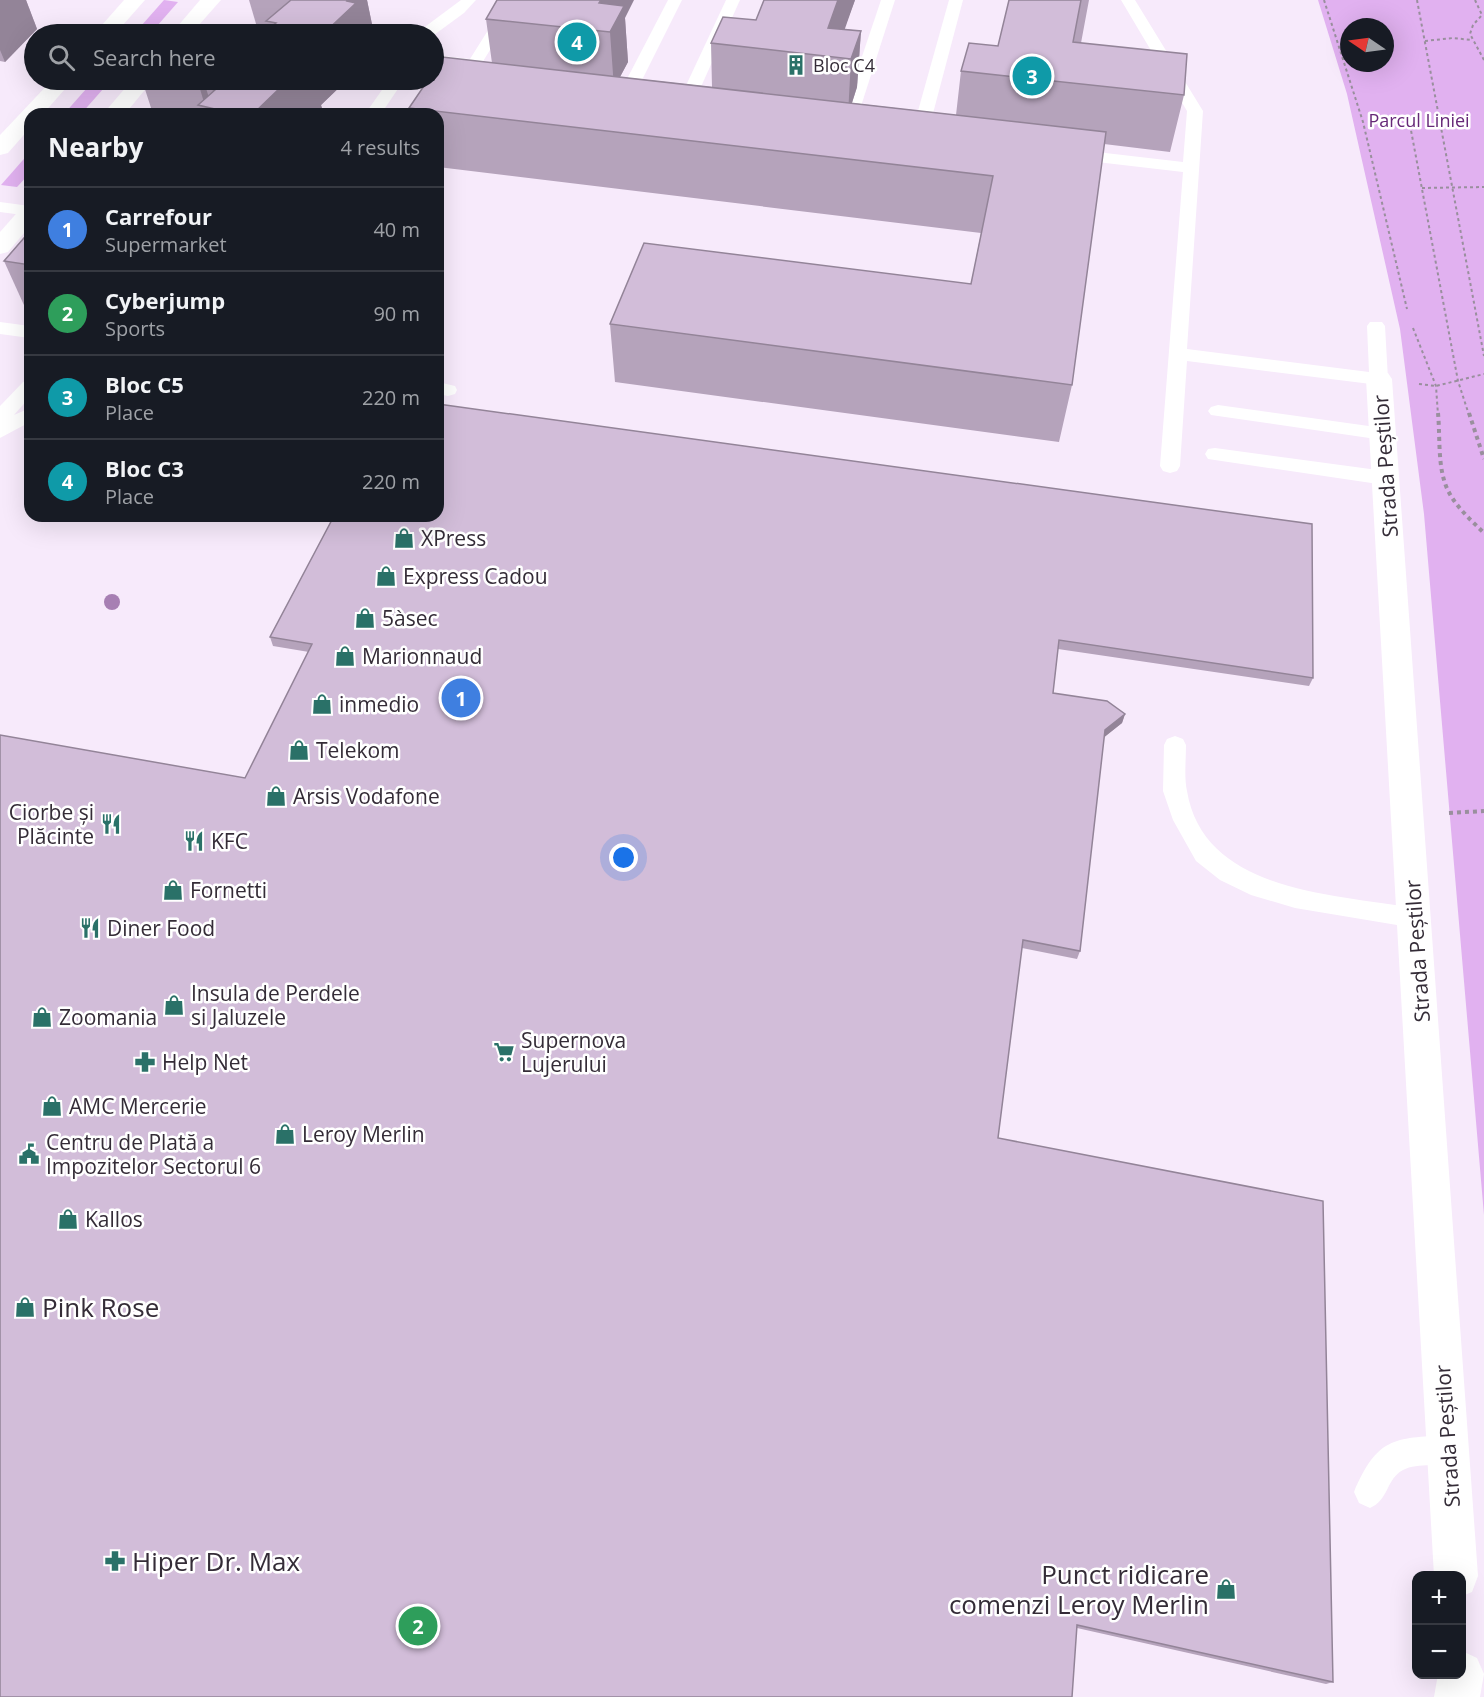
<!DOCTYPE html>
<html lang="en">
<head>
<meta charset="utf-8">
<style>
  :root { --surface:#171b24; --page:#20242c; --text:#f1f3f6; --muted:#9ea1a6; --line:#363941; --accent:#2a7168 }
  body { margin:0; font-family:"Open Sans",sans-serif; background:var(--page); color:var(--text) }
  .controls { position:absolute; right:18px; bottom:18px; display:grid; overflow:hidden; border-radius:12px; box-shadow:0 6px 24px #0002 }
  .controls button { width:54px; height:54px; display:grid; place-items:center; padding:0; border:0; border-bottom:2px solid var(--line); background:var(--surface); color:var(--text); font:30px sans-serif }
  .compass { position:absolute; left:1340px; top:18px; width:54px; height:54px; border-radius:50%; background:var(--surface); box-shadow:0 6px 24px #0002; rotate:283deg }
  .you { position:absolute; left:624px; top:858px; width:21px; height:21px; margin:-15px; border:4px solid #fff; border-radius:50%; background:#1a73e8; box-shadow:0 0 0 9px #1a73e833 }
  .badge { display:grid; place-items:center; width:39px; height:39px; border-radius:50%; background:var(--accent); color:#fff; font-size:20px; font-weight:700 }
  .pin { position:absolute; translate:-50% -50%; border:3px solid #fff; box-shadow:0 2px 6px #0006 }
  .list { margin:0; padding:0; list-style:none }
  h2 { display:flex; justify-content:space-between; align-items:center; height:78px; margin:0; padding:0 24px; font-size:26px }
  h2 small { font-size:20px; font-weight:400; color:var(--muted) }
  .list li { display:grid; grid-template-columns:39px 1fr auto; gap:18px; align-items:center; box-sizing:border-box; height:84px; padding:0 24px; border-top:2px solid var(--line) }
  .list b { display:block; font-size:22px; white-space:nowrap }
  .list p { margin:0; font-size:20px; white-space:nowrap; color:var(--muted) }
  .list em { font-size:20px; font-style:normal; color:var(--muted) }
  .icon { flex:none; width:33px; height:33px; fill:none; stroke:currentColor; stroke-width:2; stroke-linecap:round; stroke-linejoin:round }
  .map { position:relative; flex:none; width:1484px; height:1697px; overflow:hidden }
  .search { position:absolute; background:var(--surface); box-shadow:0 6px 24px #0002; left:24px; top:24px; width:420px; height:66px; display:flex; align-items:center; gap:15px; box-sizing:border-box; padding:0 21px; border-radius:33px; color:var(--muted); font-size:22px }
  .panel { position:absolute; background:var(--surface); box-shadow:0 6px 24px #0002; left:24px; top:108px; width:420px; height:414px; border-radius:18px }
  .map>svg:first-child { display:block }
</style>
</head>
<body>
<div class="map">
<svg width="1484" height="1697" viewBox="0 0 1484 1697">
  <rect width="100%" height="100%" fill="#f7eafb"/>
  <g fill="#e1b1f0" fill-rule="evenodd">
    <path d="M164,0L178,2L150,34H134Z"/>
    <path d="M1318,0H1484V1215L1424,514L1400,329L1347,94ZM1349,27H1385V63H1349Z"/>
    <path d="M94,80H111L81,114H64Z"/>
    <path d="M30,152V173L17,187L1,185Z"/>
  </g>
  <g fill="none" stroke-linecap="round" stroke-linejoin="round">
    <g stroke="#998f9d" stroke-width="2" stroke-dasharray="3 3" stroke-linecap="butt">
      <path d="M1324,0L1363,122L1407,309"/>
      <path d="M1417,0L1484,356"/>
      <path d="M1475,0L1482,15L1473,25L1470,34L1484,60"/>
      <path d="M1425,41L1453,38L1472,40"/>
      <path d="M1410,125L1458,381L1469,415"/>
      <path d="M1422,188L1484,187"/>
      <path d="M1413,328L1436,386L1438,415"/>
      <path d="M1419,384L1436,386L1484,374"/>
    </g>
    <g stroke="#998f9d" stroke-width="4" stroke-dasharray="4 4" stroke-linecap="butt">
      <path d="M1438,413C1440,434 1438,460 1444,480C1450,502 1469,518 1484,533"/>
      <path d="M1469,413L1484,459"/>
      <path d="M1449,813L1484,811"/>
    </g>
    <g fill="#fff" fill-rule="evenodd">
      <path d="M461,0H476L464,13L434,35L419,34L426,26Z"/>
      <path d="M507,0H521L472,79L476,83L468,88L457,86L454,83L464,67L434,63V55L470,59Z"/>
      <path d="M668,0H682L631,102L628,105H618L615,102Z"/>
      <path d="M726,0H740L691,109L683,114L677,112L675,109Z"/>
      <path d="M881,0H895L854,128L852,131H840L838,128Z"/>
      <path d="M949,0H963L927,136L919,141L911,136Z"/>
      <path d="M1121,0H1135L1203,111L1187,349L1369,372L1367,326L1370,322H1382L1385,326L1388,379L1386,383L1379,385L1187,361L1180,466L1177,471L1170,473L1163,471L1160,466L1183,172L1071,159L1063,154L1071,149L1183,162L1187,111Z"/>
      <path d="M389,80H404L381,114H365Z"/>
      <path d="M0,202L30,206V216L0,212Z"/>
      <path d="M0,322L30,326V338L0,334Z"/>
      <path d="M30,380V397L14,415L30,408V422L0,438V406L23,382Z"/>
      <path d="M438,382L455,386L457,390L455,394L448,396L438,394Z"/>
      <path d="M1218,405L1383,428L1390,430L1393,434L1390,438L1383,440L1211,415L1208,411L1211,407Z"/>
      <path d="M1215,448L1385,471L1392,473L1395,478L1392,483L1385,485L1208,459L1205,454L1208,449Z"/>
      <path d="M1175,736L1183,739L1186,745C1186,760 1184,777 1187,791C1204,893 1335,894 1415,908L1424,911L1427,918L1424,925L1415,928L1295,908L1251,895L1220,880L1196,861L1173,820L1163,791L1164,745L1167,739Z"/>
      <path d="M1448,1435L1459,1439L1463,1450L1459,1461C1442,1468 1418,1462 1403,1470C1386,1479 1389,1500 1370,1508L1359,1503L1354,1492C1377,1438 1393,1438 1448,1435Z"/>
    </g>
    <g fill="#fff" fill-rule="evenodd">
      <path d="M1379,371L1388,373L1392,379L1478,1576L1472,1592L1462,1596V1576H1434L1366,379L1370,373Z"/>
      <path d="M1462,1651L1477,1658L1484,1674L1480,1697H1434L1438,1674H1462Z"/>
    </g>
    <g fill="#fff" fill-rule="evenodd">
      <path d="M124,0H145L115,34H94Z"/>
      <path d="M200,0H221L191,34H171Z"/>
      <path d="M52,80H73L43,114H30V128L8,153L0,155V135Z"/>
      <path d="M132,80H153L125,114H103Z"/>
      <path d="M30,205V226L8,252L0,254V232L22,207Z"/>
    </g>
  </g>
  <circle fill="#a77fb3" cx="112" cy="602" r="8"/>
  <g fill="#b5a3bb">
    <path d="M0,0H26L37,29L5,62L0,61Z"/>
    <path d="M249,0H367L374,34H259Z"/>
    <path d="M764,0H855L844,29L861,31L857,87L852,103L956,115L961,71L998,46L1009,0H1089L1081,43L1184,95L1170,152L1104,144L1072,385L1059,442L615,382L610,324L971,284L981,233L438,167V114H410L409,108L492,63L486,19L625,18L628,62L620,77L712,87L711,43L756,20Z"/>
    <path d="M142,80H347L321,105L323,112L320,114H153Z"/>
    <path d="M30,231V314H28L4,261Z"/>
    <path d="M334,516L1313,678L1309,686L1058,649L1053,693L1125,714L1122,723L1104,737L1080,951L1077,959L1022,948L998,1138L1333,1682L1326,1684L1077,1628L245,778L309,652L273,646L270,637Z"/>
  </g>
  <g fill="#938498">
    <path d="M0,0H26L37,29L5,62L0,50Z"/>
    <path d="M348,0H367L374,34H323Z"/>
    <path d="M601,0H634L625,18L628,62L614,88L610,32L599,3Z"/>
    <path d="M838,0H855L835,57L828,28Z"/>
    <path d="M861,31L857,87L848,115L851,59Z"/>
    <path d="M200,80H212L221,110L215,90L206,88L212,108L205,106L198,82Z"/>
    <path d="M284,80H347L321,105L323,112L320,114H253Z"/>
    <path d="M1125,714L1122,723L1102,739L1105,730Z"/>
  </g>
  <g fill="#d2bdd9" stroke="#938498" stroke-width="1.5">
    <path d="M291,0H348L347,1L356,3L323,34H262L276,23L266,21Z"/>
    <path d="M497,0H601L599,3L624,6L610,32L486,19Z"/>
    <path d="M764,0H838L828,28L861,31L851,59L711,43L723,17L756,20Z"/>
    <path d="M1009,0H1081L1073,42L1187,54L1184,95L961,71L969,43L998,46Z"/>
    <path d="M442,57L1106,132L1072,385L610,324L644,243L971,284L993,176L409,108L428,80H434V71Z"/>
    <path d="M176,80H200L198,82Z"/>
    <path d="M217,80H284L280,83L283,85L253,114H236L198,105L215,90L206,88Z"/>
    <path d="M30,231V265L4,261Z"/>
    <path d="M438,404L1312,524L1313,678L1059,640L1053,693L1107,701L1125,714L1105,730L1080,951L1023,940L998,1138L1323,1201L1333,1682L1077,1625L1072,1697H0V735L245,778L312,644L270,637L334,516H438Z"/>
  </g>
  <defs>
    <g id="building-bare" transform="scale(1.62)"><path d="M-4-6H4V6H1V3H-1V6H-4ZM-2.5-4.3h1.7v1.8h-1.7ZM.8-4.3h1.7v1.8H.8ZM-2.5-1h1.7V.8h-1.7ZM.8-1h1.7V.8H.8Z" fill="#2a7168" stroke="#fff" stroke-width="2.5" paint-order="stroke"/></g>
    <g id="shop-bare" transform="scale(1.62)"><path d="M-5-2.5h2.3a2.7 3.5 0 0 1 5.4 0H5L5.5 6h-11ZM-1.5-2.5h3a1.5 2.3 0 0 0-3 0Z" fill="#2a7168" stroke="#fff" stroke-width="2.5" paint-order="stroke"/></g>
    <g id="restaurant-bare" transform="scale(1.62)"><path d="M-5-6h1v4h1v-4h1v4h1v-4h1v5L-1.5 .5V6h-2V.5L-5-1ZM5-6V6H3V1.5H1.5Q1.5-4 5-6Z" fill="#2a7168" stroke="#fff" stroke-width="2.5" paint-order="stroke"/></g>
    <g id="supermarket-bare" transform="scale(1.62)"><path d="M-6-5.5h2.5l.6 2H6L4.5 2H-2.5L-4.4-4H-6ZM-1.5 3.2a1.3 1.3 0 1 0 .1 0ZM3 3.2a1.3 1.3 0 1 0 .1 0Z" fill="#2a7168" stroke="#fff" stroke-width="2.5" paint-order="stroke"/></g>
    <g id="pharmacy-bare" transform="scale(1.62)"><path d="M-2-6h4v4h4v4h-4v4h-4v-4h-4v-4h4Z" fill="#2a7168" stroke="#fff" stroke-width="2.5" paint-order="stroke"/></g>
    <g id="civic-bare" transform="scale(1.62)"><path d="M-.6-6.5H3V-4.5H.6V-3L4-1V1h2V6H-6V1h2V-1L-.6-3ZM-1.2 2.5V6h2.4V2.5Z" fill="#2a7168" stroke="#fff" stroke-width="2.5" paint-order="stroke"/></g>
  </defs>
  <g fill-rule="evenodd">
    <use href="#building-bare" x="796" y="65"/>
    <use href="#shop-bare" x="404" y="538"/>
    <use href="#shop-bare" x="386" y="576"/>
    <use href="#shop-bare" x="365" y="618"/>
    <use href="#shop-bare" x="345" y="656"/>
    <use href="#shop-bare" x="322" y="704"/>
    <use href="#shop-bare" x="299" y="750"/>
    <use href="#shop-bare" x="276" y="796"/>
    <use href="#restaurant-bare" x="111" y="824"/>
    <use href="#restaurant-bare" x="194" y="841"/>
    <use href="#shop-bare" x="173" y="890"/>
    <use href="#restaurant-bare" x="90" y="928"/>
    <use href="#shop-bare" x="174" y="1005"/>
    <use href="#shop-bare" x="42" y="1017"/>
    <use href="#supermarket-bare" x="504" y="1052"/>
    <use href="#pharmacy-bare" x="145" y="1062"/>
    <use href="#shop-bare" x="52" y="1106"/>
    <use href="#shop-bare" x="285" y="1134"/>
    <use href="#civic-bare" x="29" y="1154"/>
    <use href="#shop-bare" x="68" y="1219"/>
    <use href="#shop-bare" x="25" y="1307"/>
    <use href="#pharmacy-bare" x="115" y="1561"/>
    <use href="#shop-bare" x="1226" y="1589"/>
  </g>
  <g text-anchor="middle" dominant-baseline="central" stroke-width="5" stroke-linejoin="round" paint-order="stroke">
    <g font-size="18" fill="#342c37" stroke="#fff" text-anchor="start">
      <text x="813" y="65">Bloc C4</text>
    </g>
    <g font-size="18" fill="#662878" stroke="#fff">
      <text x="1419" y="120">Parcul Liniei</text>
    </g>
    <g font-size="21" fill="#342c37" stroke="#fff">
      <text transform="translate(1385 466) rotate(-94)">Strada Peștilor</text>
      <text transform="translate(1417 951) rotate(-94)">Strada Peștilor</text>
      <text transform="translate(1447 1436) rotate(-94)">Strada Peștilor</text>
    </g>
    <g font-size="21" fill="#342c37" stroke="#fff" text-anchor="start">
      <text x="421" y="538">XPress</text>
      <text x="403" y="576">Express Cadou</text>
      <text x="382" y="618">5àsec</text>
      <text x="362" y="656">Marionnaud</text>
      <text x="339" y="704">inmedio</text>
      <text x="316" y="750">Telekom</text>
      <text x="293" y="796">Arsis Vodafone</text>
      <text x="94" y="812" text-anchor="end">Ciorbe și<tspan x="94" dy="24">Plăcinte</tspan></text>
      <text x="211" y="841">KFC</text>
      <text x="190" y="890">Fornetti</text>
      <text x="107" y="928">Diner Food</text>
      <text x="191" y="993">Insula de Perdele<tspan x="191" dy="24">si Jaluzele</tspan></text>
      <text x="59" y="1017">Zoomania</text>
      <text x="521" y="1040">Supernova<tspan x="521" dy="24">Lujerului</tspan></text>
      <text x="162" y="1062">Help Net</text>
      <text x="69" y="1106">AMC Mercerie</text>
      <text x="302" y="1134">Leroy Merlin</text>
      <text x="46" y="1142">Centru de Plată a<tspan x="46" dy="24">Impozitelor Sectorul 6</tspan></text>
      <text x="85" y="1219">Kallos</text>
    </g>
    <g font-size="26" fill="#342c37" stroke="#fff" text-anchor="start">
      <text x="42" y="1307">Pink Rose</text>
      <text x="132" y="1561">Hiper Dr. Max</text>
      <text x="1209" y="1574" text-anchor="end">Punct ridicare<tspan x="1209" dy="30">comenzi Leroy Merlin</tspan></text>
    </g>
  </g>
</svg>
<div class="controls">
<button>+</button>
<button>−</button>
</div>
<svg class="compass" viewBox="-18 -18 36 36"><path d="M0-13l5 13h-10z" fill="#e53935"/><path d="M0 13l5-13h-10z" fill="#9ea1a6"/></svg>
<div class="you"></div>
<div class="pin badge" style="left:461px;top:698px;background:#3f7fe0">1</div>
<div class="pin badge" style="left:418px;top:1626px;background:#2e9e5b">2</div>
<div class="pin badge" style="left:1032px;top:76px;background:#0f9aa8">3</div>
<div class="pin badge" style="left:577px;top:42px;background:#0f9aa8">4</div>
<div class="search"><svg class="icon" aria-label="search" viewBox="0 0 24 24"><circle cx="10" cy="10" r="6"/><path d="M15 15l6 6"/></svg>Search here</div>
<section class="panel">
<h2>Nearby<small>4 results</small></h2>
<ul class="list">
<li><span class="badge" style="background:#3f7fe0">1</span><div><b>Carrefour</b><p>Supermarket</p></div><em>40 m</em></li>
<li><span class="badge" style="background:#2e9e5b">2</span><div><b>Cyberjump</b><p>Sports</p></div><em>90 m</em></li>
<li><span class="badge" style="background:#0f9aa8">3</span><div><b>Bloc C5</b><p>Place</p></div><em>220 m</em></li>
<li><span class="badge" style="background:#0f9aa8">4</span><div><b>Bloc C3</b><p>Place</p></div><em>220 m</em></li>
</ul>
</section>
</div>
</body>
</html>
